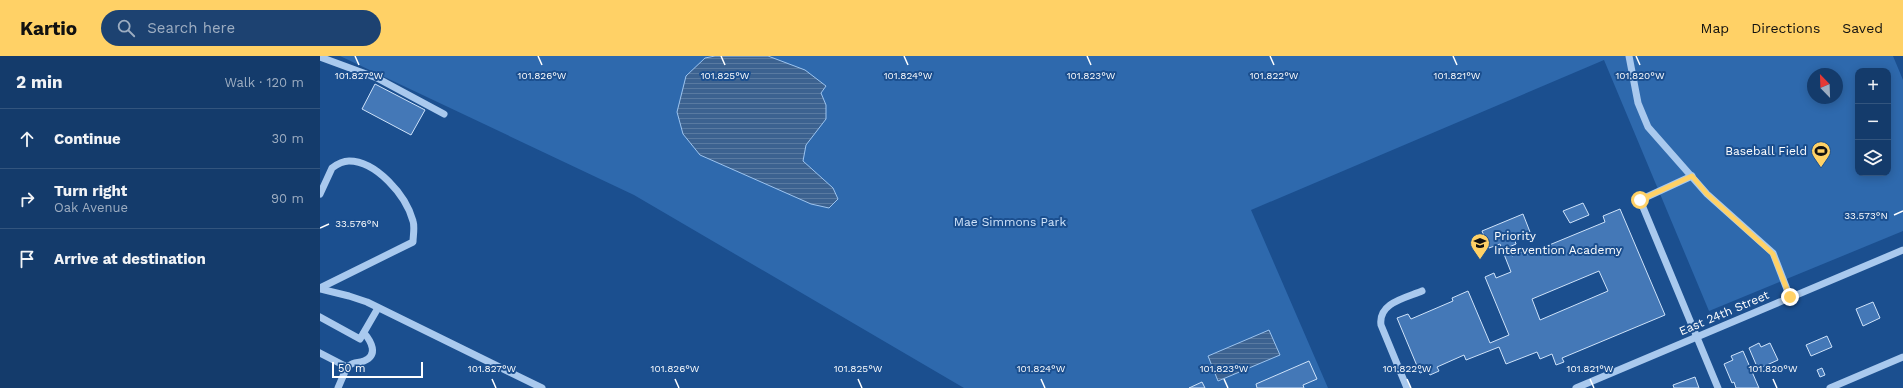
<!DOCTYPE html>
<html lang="en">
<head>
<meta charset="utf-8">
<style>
  :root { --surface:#143b6b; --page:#1d4271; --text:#f1f3f6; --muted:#9dadc1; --line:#33557e; --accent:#ffd166 }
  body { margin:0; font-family:"Work Sans",sans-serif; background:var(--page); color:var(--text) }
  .controls { position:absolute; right:12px; top:12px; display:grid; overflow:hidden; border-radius:8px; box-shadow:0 2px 10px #0003 }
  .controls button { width:36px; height:36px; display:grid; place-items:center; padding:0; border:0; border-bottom:1px solid var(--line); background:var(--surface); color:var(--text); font:20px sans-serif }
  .compass { position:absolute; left:1487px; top:12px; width:36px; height:36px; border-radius:50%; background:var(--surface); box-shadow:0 2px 10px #0003; rotate:337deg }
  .scale { position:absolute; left:12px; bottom:10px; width:91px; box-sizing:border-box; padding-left:4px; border:2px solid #fff; border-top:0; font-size:11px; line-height:14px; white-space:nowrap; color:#fff; -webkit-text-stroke:3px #1b4f8f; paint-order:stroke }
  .stop { position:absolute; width:12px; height:12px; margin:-9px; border:3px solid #ffd166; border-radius:50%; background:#fff }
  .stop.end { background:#ffd166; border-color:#fff; box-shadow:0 1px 4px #0008 }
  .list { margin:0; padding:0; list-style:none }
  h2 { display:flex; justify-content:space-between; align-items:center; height:52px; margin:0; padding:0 16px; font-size:17px }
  h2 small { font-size:13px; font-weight:400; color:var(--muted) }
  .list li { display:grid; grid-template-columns:26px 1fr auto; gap:12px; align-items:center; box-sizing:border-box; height:60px; padding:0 16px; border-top:1px solid var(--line) }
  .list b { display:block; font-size:15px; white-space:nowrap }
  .list p { margin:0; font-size:13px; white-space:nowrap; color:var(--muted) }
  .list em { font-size:13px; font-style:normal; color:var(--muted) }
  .icon { flex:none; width:22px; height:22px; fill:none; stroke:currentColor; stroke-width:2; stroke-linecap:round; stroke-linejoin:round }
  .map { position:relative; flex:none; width:1583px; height:332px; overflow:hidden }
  header { display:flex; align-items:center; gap:24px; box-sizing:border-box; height:56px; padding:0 20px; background:var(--accent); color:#111 }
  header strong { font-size:19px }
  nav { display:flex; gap:22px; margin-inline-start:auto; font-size:14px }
  .search { width:280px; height:36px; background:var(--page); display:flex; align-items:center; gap:10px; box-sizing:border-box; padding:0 14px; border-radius:22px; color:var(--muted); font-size:15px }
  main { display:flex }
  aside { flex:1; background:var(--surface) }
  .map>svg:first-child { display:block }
</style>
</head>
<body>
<header>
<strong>Kartio</strong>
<div class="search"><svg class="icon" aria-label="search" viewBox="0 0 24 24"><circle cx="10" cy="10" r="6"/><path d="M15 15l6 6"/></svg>Search here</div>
<nav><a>Map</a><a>Directions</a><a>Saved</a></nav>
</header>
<main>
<aside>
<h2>2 min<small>Walk · 120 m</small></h2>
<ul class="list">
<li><svg class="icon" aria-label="ahead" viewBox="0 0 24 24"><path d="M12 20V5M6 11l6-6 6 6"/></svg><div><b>Continue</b></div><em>30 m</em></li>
<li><svg class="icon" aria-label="right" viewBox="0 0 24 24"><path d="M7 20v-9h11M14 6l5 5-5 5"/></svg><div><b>Turn right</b><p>Oak Avenue</p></div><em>90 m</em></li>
<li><svg class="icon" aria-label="arrive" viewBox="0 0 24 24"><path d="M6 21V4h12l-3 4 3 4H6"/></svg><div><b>Arrive at destination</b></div></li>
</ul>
</aside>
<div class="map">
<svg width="1583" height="332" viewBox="0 0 1583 332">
  <defs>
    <pattern id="water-rules" width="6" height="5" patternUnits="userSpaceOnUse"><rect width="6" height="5" fill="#3c6290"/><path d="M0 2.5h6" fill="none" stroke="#597aa1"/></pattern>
  </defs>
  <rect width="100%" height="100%" fill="#1b4f8f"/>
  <path fill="#2e69ad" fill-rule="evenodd" d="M20,0H1573L1583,24V175L1389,255L1284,4L931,154L1008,332H644L314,139ZM1538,15H1568V117H1538ZM1493,18H1517V42H1493Z"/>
  <g fill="url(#water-rules)" stroke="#9cc4f0">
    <path d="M395,0H448L485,14L506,30L501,37L506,49V63L486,89L483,105L513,132L518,143L509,152L491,148L380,99L363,78L357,56L366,20L385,2Z"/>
    <path d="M949,274L960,299L898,325L888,300Z"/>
  </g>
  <g fill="#4478b7" stroke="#cfe3fa" fill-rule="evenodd">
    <path d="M55,28L105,54L91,79L42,53Z"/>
    <path d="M1263,147L1269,159L1250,167L1243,155Z"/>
    <path d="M1300,153L1345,259L1242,302L1244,306L1236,309L1232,298L1220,303L1217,296L1186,308L1179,291L1146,304L1144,299L1117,311L1119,315L1110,319L1107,314L1100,317L1077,262L1088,258L1091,263L1133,245L1132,242L1148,235L1170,287L1189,279L1165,221L1174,217L1176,222L1191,216L1180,188L1169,192L1162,175L1203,158L1210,176L1194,182L1196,188L1189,191L1192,200L1204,195L1205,199L1285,166L1283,160ZM1279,215L1288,235L1220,264L1212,243Z"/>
    <path d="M1553,246L1560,262L1543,270L1536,253Z"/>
    <path d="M1507,280L1512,291L1491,300L1486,289Z"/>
    <path d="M1439,287L1441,291L1450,287L1458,304L1438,313L1429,292Z"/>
    <path d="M1423,295L1439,332H1416L1414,326L1412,327L1404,308L1413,304L1411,300Z"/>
    <path d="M989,305L997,323L983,329L984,332H937L936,328Z"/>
    <path d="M1502,312L1505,319L1500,321L1497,314Z"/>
    <path d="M1375,321L1379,332H1354L1353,329Z"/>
    <path d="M882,326L885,332H869Z"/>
  </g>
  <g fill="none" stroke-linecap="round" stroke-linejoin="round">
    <g stroke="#a9c9ee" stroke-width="7">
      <path d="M1309,0L1318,47L1328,71L1387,138L1453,197L1470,241"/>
      <path d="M0,1L57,22L124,58"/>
      <path d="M1372,120L1320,144L1398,332"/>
      <path d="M0,138L12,112C16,109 23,105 29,105C56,105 86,139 93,165C95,171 93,180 93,186L0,232"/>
      <path d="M0,233L29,240L47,246L222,332"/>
      <path d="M0,261L40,283L58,252"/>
      <path d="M0,297L27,311L18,332"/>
      <path d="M27,311C36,304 36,308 44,305C59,299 51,285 44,277"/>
      <path d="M1087,332L1061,269C1058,247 1085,242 1102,235"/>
      <path d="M1256,332L1583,194"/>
      <path d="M1510,332L1583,301"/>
    </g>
  </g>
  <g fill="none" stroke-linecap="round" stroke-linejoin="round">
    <path stroke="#ffd166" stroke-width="5" d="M1320,144L1372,120L1387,138L1453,198L1470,241"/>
  </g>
  <path fill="none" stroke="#fff" stroke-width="1.5" d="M35,0L39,9M218,0L222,9M401,0L405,9M584,0L588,9M767,0L771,9M950,0L954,9M1133,0L1137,9M1316,0L1320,9M1574,159L1583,155M0,172L9,168M172,323L176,332M355,323L359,332M538,323L542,332M721,323L725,332M904,323L908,332M1087,323L1091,332M1270,323L1274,332M1453,323L1457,332"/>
  <defs>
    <g id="stadium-pin" transform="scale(1)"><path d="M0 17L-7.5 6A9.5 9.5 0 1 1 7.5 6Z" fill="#ffd166" stroke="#1b4f8f"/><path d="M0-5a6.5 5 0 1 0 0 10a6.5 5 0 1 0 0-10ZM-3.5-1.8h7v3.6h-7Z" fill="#111"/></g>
    <g id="school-pin" transform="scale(1)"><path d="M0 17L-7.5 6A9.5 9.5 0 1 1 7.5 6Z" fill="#ffd166" stroke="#1b4f8f"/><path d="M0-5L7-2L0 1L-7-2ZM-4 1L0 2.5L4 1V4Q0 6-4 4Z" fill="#111"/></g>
  </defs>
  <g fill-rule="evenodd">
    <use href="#stadium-pin" x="1501" y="95"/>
    <use href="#school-pin" x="1160" y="187"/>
  </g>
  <g text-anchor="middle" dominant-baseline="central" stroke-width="4" stroke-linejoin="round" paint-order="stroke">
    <g font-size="12" fill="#fff" stroke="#1b4f8f" text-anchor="end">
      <text x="1487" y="95">Baseball Field</text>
      <text x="1174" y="180" text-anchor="start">Priority<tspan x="1174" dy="14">Intervention Academy</tspan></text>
    </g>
    <g font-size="12" fill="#cfe3fa" stroke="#1b4f8f">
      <text x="690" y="166">Mae Simmons Park</text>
    </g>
    <g font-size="12" fill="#fff" stroke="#1b4f8f">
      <text transform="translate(1404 257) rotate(-23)">East 24th Street</text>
    </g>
  </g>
  <g font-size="10" text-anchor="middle" fill="#fff" stroke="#1b4f8f" stroke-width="4" stroke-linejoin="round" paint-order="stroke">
    <text x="39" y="23">101.827°W</text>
    <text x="222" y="23">101.826°W</text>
    <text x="405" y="23">101.825°W</text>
    <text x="588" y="23">101.824°W</text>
    <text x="771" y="23">101.823°W</text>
    <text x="954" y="23">101.822°W</text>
    <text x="1320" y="23">101.820°W</text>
    <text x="1137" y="23">101.821°W</text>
    <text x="1546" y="163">33.573°N</text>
    <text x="37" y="171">33.576°N</text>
    <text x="172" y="316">101.827°W</text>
    <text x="355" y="316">101.826°W</text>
    <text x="538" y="316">101.825°W</text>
    <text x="721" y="316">101.824°W</text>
    <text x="904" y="316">101.823°W</text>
    <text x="1087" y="316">101.822°W</text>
    <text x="1270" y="316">101.821°W</text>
    <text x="1453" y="316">101.820°W</text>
  </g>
</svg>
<div class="controls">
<button>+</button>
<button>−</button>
<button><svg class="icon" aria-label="layers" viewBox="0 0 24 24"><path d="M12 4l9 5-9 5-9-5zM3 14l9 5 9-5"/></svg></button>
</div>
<svg class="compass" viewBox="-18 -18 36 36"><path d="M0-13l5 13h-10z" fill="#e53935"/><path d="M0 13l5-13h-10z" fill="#9dadc1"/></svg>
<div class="scale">50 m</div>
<div class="stop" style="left:1320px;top:144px"></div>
<div class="stop end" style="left:1470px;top:241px"></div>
</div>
</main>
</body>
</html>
